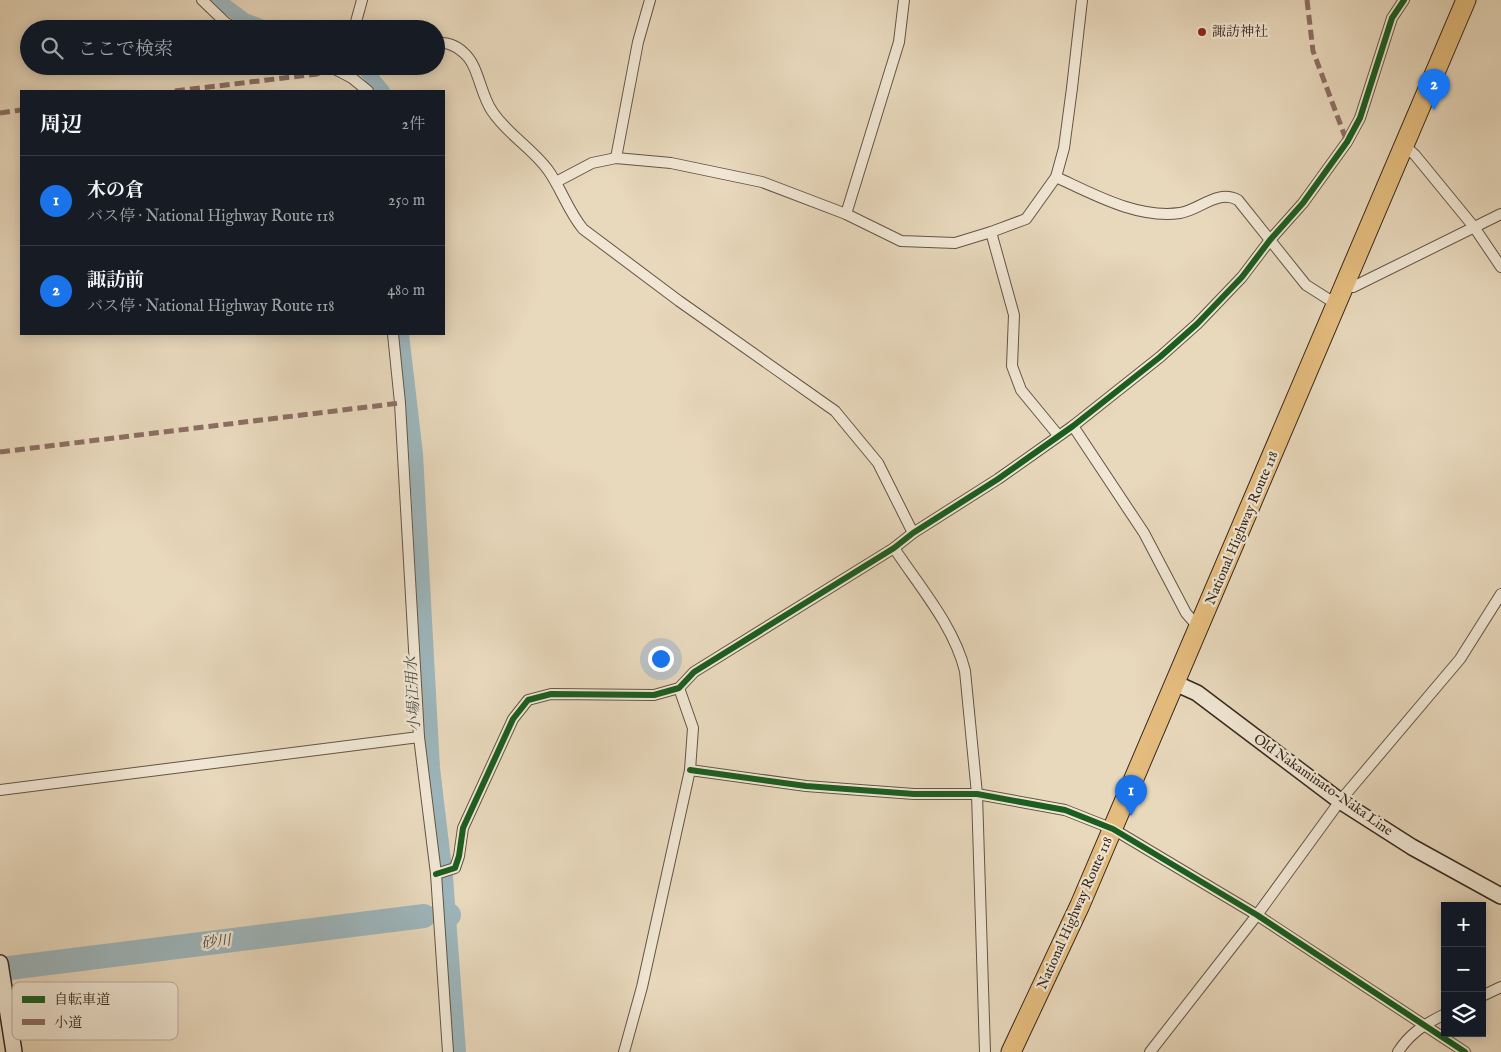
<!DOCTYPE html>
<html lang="ja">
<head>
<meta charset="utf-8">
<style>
  :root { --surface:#171b24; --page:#20242c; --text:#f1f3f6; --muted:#9ea1a6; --line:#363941; --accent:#1a73e8 }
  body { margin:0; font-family:"IM FELL English","Noto Serif JP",serif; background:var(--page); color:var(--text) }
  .controls { position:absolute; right:15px; bottom:15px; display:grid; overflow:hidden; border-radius:0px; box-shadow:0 2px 12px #0003 }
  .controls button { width:45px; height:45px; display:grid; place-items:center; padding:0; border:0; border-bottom:1px solid var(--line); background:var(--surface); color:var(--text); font:25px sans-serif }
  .you { position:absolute; left:660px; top:658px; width:18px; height:18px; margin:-12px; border:4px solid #fff; border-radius:50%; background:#1a73e8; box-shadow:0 0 0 8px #1a73e833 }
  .badge { display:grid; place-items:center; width:32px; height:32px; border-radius:50%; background:var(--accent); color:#fff; font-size:16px; font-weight:700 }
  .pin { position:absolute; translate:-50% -41px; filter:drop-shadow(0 1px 2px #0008) }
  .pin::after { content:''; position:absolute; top:26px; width:18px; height:15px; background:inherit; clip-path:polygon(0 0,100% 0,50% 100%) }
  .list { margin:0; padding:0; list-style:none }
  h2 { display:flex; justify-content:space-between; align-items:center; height:65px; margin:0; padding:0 20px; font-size:21px }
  h2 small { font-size:16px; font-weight:400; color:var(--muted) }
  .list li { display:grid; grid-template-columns:32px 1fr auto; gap:15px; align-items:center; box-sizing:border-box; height:90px; padding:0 20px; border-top:1px solid var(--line) }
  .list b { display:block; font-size:19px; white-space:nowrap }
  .list p { margin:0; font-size:16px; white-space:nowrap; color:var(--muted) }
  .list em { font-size:16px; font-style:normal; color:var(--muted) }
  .icon { flex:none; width:28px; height:28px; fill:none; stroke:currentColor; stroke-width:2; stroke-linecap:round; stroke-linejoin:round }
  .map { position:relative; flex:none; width:1501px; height:1052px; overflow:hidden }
  .search { position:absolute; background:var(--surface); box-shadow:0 2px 12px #0003; left:20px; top:20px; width:425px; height:55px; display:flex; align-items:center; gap:12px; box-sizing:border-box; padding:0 18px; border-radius:28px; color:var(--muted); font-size:19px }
  .panel { position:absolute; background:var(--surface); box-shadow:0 2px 12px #0003; left:20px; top:90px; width:425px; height:245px; border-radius:0px }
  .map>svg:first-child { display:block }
</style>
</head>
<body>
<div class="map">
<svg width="1501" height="1052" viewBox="0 0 1501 1052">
  <rect width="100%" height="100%" fill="#e8d8bc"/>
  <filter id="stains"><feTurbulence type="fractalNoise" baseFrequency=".004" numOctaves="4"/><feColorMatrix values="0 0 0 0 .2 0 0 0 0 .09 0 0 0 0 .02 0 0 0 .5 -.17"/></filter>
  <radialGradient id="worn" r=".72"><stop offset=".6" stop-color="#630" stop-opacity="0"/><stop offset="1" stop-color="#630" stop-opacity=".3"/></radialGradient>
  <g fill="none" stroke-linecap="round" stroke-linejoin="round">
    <g stroke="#9db6bc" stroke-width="14">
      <path d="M218,0L245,20L268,29"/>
      <path d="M362,66L383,91"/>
      <path d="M402,334L416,454L433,768L446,877L459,1052"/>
    </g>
    <g stroke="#9db6bc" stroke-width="24">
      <path d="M443,915H449"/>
      <path d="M9,968L424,916"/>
    </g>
    <g stroke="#635546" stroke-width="12">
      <g id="street">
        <path d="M202,0L226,23L237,29"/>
        <path d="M354,29L362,0"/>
        <path d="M436,44C446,41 457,46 464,53C479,66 480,94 492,111C507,134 532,148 548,170C561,188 568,211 583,229L679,301L835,411L878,463L913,533"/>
        <path d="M329,66L352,78L368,91"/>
        <path d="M1405,146L1415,155L1474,227L1501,267"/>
        <path d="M616,158L638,42L650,0"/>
        <path d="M1056,177C1093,194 1137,219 1180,213C1200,210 1217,189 1238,200L1306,285L1336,304"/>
        <path d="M556,182L592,163L616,158L671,163L762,182L846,214L901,241L955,243L991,232L1026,219L1056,177L1064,148L1072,88L1082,0"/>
        <path d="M846,214L899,42L904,0"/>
        <path d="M991,232L1014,315L1012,366L1021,390L1058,435"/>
        <path d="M1345,286L1353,287L1501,214"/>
        <path d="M393,334L400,403L419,737L436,874L448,1052"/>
        <path d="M1073,426L1144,533L1186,613L1199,628"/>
        <path d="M894,548C919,586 954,626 965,671L977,794L985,1052"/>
        <path d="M690,770L806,786L914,794H977L1065,810L1113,829L1257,915L1465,1052"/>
        <path d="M0,790L419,737"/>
        <path d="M436,874L455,868L459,856L463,828L513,719L528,700L551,694L654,695L679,688L694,672L894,548L913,533L998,479L1073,426L1160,357L1197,324L1242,277L1270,240L1303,203L1347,142L1360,118L1392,18L1404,0"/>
        <path d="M1482,996L1501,987"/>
        <path d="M624,1052L642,987L690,770L693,728L679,688"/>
        <path d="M1150,1052L1257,915L1340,801L1460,659L1501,594"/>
        <path d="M1398,1052C1410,1033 1425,1024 1445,1014"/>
      </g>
    </g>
    <g stroke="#37291e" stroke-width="18">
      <g id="secondary">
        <path d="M1175,683L1197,693L1340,801L1412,847L1501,896"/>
        <path d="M0,963L14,1052"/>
      </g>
    </g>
    <g stroke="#37291e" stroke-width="21">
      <path id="highway" d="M1011,1052L1080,905L1466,0"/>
    </g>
    <use href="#street" stroke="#f0e6d3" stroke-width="10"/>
    <use href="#secondary" stroke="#f0e6d3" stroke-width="15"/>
    <use href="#highway" stroke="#e4bc7e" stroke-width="19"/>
    <g stroke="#8d6e63" stroke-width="5" stroke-dasharray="10 5" stroke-linecap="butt">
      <path d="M1307,0L1313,51L1347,142"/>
      <path d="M175,91L317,74L337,66"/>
      <path d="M0,113L21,110"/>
      <path d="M0,452L400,403"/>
    </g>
    <g stroke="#f0e6d3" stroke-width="9">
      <g id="cycleway">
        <path d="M690,770L806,786L914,794H977L1065,810L1113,829L1257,915L1465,1052"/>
        <path d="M436,874L455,868L459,856L463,828L513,719L528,700L551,694L654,695L679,688L694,672L894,548L913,533L998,479L1073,426L1160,357L1197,324L1242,277L1270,240L1303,203L1347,142L1360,118L1392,18L1404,0"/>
      </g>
    </g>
    <use href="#cycleway" stroke="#1b5e20" stroke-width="6"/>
  </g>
  <circle fill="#8f2418" stroke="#f0e6d3" stroke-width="2" cx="1202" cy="32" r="5"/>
  <g text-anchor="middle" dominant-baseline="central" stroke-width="4.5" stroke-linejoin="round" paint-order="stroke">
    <g font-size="14" fill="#37291e" stroke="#f0e6d3" text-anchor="start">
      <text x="1212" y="32">諏訪神社</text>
    </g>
    <g font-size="14" fill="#37291e" stroke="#f0e6d3">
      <text transform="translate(1242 528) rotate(-67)">National Highway Route 118</text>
      <text transform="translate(1323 785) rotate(35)">Old Nakaminato-Naka Line</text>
      <text transform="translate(1075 913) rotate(-66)">National Highway Route 118</text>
    </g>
    <g font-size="15" font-style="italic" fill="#504c46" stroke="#f0e6d3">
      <text transform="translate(413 694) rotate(-93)">小場江用水</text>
      <text transform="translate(216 942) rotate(-7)">砂川</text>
    </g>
  </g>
  <rect x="12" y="982" width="166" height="58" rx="8" fill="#f0e6d3" stroke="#b8ad9d" stroke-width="1"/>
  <rect x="22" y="996" width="23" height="7" fill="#1b5e20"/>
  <rect x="22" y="1019" width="23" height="6" fill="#8d6e63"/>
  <g font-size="14" fill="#37291e">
    <text x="54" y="1004">自転車道</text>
    <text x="54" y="1027">小道</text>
  </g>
  <rect width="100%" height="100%" filter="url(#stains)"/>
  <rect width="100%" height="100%" fill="url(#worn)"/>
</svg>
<div class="controls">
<button>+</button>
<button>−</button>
<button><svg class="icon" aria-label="layers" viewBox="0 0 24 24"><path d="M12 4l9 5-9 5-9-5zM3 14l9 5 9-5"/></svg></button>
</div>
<div class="you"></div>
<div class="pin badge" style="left:1131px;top:816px">1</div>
<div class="pin badge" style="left:1434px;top:110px">2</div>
<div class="search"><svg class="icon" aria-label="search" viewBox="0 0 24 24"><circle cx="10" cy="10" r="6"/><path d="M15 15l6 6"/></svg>ここで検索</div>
<section class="panel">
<h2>周辺<small>2件</small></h2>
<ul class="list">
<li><span class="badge">1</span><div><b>木の倉</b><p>バス停 · National Highway Route 118</p></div><em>250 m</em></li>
<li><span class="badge">2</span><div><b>諏訪前</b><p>バス停 · National Highway Route 118</p></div><em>480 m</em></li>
</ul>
</section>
</div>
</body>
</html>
